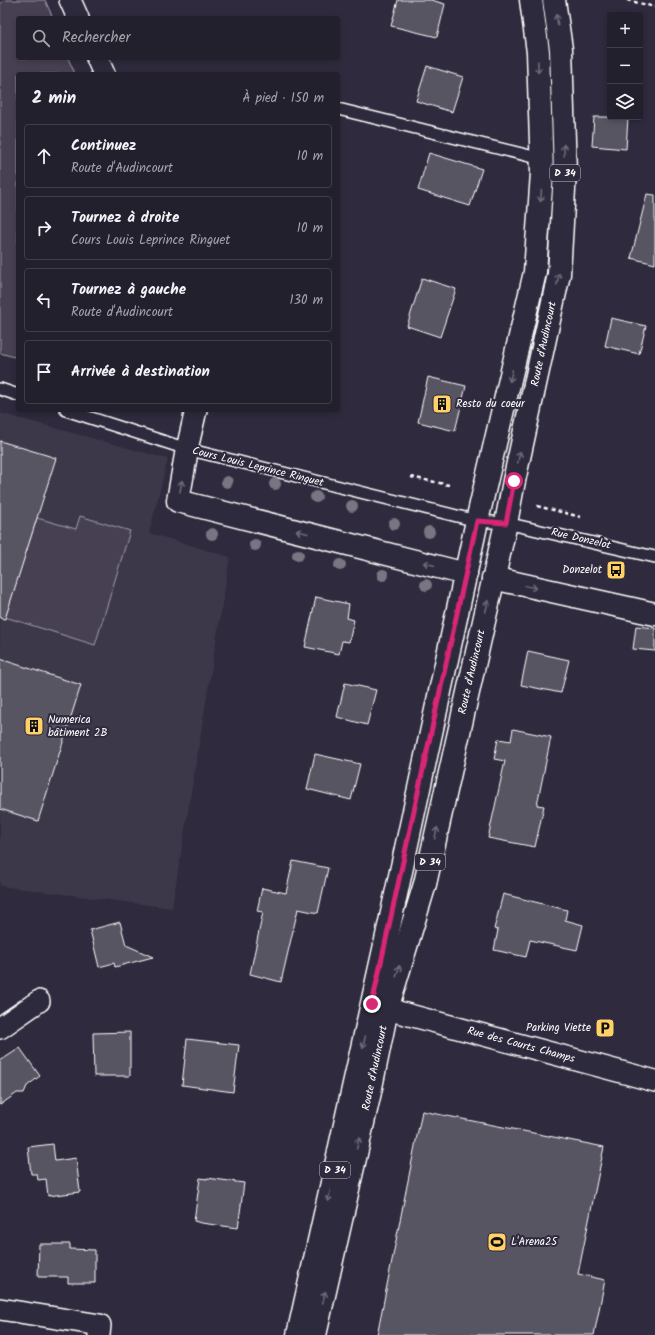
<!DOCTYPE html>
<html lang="fr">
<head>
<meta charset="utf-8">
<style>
  :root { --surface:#23202e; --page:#2b2836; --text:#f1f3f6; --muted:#a3a3aa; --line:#403e4a }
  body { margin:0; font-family:Kalam,sans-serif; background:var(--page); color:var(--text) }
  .controls { position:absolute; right:12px; top:12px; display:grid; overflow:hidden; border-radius:4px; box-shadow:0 2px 6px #0003 }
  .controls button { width:36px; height:36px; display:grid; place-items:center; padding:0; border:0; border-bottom:1px solid var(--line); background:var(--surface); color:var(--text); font:20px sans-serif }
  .stop { position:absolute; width:12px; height:12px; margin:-9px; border:3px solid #db2777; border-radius:50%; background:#fff }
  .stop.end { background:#db2777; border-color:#fff; box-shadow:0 1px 4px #0008 }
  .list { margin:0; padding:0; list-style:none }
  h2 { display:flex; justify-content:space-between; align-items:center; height:52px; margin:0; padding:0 16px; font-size:17px }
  h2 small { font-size:13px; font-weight:400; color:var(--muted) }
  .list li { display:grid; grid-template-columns:26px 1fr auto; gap:12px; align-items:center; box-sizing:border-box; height:64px; margin:0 8px 8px; padding:0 8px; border:1px solid var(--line); border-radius:4px }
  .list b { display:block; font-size:15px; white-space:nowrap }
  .list p { margin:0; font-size:13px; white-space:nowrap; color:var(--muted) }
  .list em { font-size:13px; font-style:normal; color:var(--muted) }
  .icon { flex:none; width:22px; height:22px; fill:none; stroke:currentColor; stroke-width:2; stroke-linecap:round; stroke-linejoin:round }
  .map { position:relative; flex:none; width:655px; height:1335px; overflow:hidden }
  .search { position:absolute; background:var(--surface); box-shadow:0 2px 6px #0003; left:16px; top:16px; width:324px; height:44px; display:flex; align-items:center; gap:10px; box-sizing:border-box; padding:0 14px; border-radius:4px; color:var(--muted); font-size:15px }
  .panel { position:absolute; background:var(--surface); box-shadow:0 2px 6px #0003; left:16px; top:72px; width:324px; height:340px; border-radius:4px }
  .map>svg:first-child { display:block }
</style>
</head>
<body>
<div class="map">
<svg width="655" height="1335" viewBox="0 0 655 1335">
  <rect width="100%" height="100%" fill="#2f2a3d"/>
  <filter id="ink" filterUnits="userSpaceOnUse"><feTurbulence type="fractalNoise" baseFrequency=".025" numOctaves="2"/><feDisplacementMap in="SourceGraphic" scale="8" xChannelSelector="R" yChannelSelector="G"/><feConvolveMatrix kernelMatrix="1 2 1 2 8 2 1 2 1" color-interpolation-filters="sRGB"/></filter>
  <g filter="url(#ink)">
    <path fill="#3c3749" d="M0,413L168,459L149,533L230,557L172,908L0,886Z"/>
    <g fill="#464152" stroke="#a2a0a8">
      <path d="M5,0H45L53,18H18V58H68L75,74H18V358L0,353V4Z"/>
      <path d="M80,516L130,531L95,645L5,617L37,518L76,529Z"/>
    </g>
    <g fill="#595564" stroke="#fff">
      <path d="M398,0H431L445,4L437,37L391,26Z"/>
      <path d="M427,66L463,77L452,112L416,101Z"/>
      <path d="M594,117H628L626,149L592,146Z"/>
      <path d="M429,153L482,169L470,206L418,190Z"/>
      <path d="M647,194L655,195V264L631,258Z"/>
      <path d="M422,278L456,289L440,337L407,326Z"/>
      <path d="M611,318L646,326L639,354L605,346Z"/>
      <path d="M428,377L466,386L455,431L418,422Z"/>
      <path d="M0,441L56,458L5,619L0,618Z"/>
      <path d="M316,597L349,604L347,618L354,620L349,642L342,641L339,654L305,647Z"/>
      <path d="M636,626L655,628V651L633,649Z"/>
      <path d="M528,651L569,660L561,693L521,685Z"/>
      <path d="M0,659L81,685L38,821L0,809Z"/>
      <path d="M345,683L376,690L367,725L337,717Z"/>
      <path d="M513,729L551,737L537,805L544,806L535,847L488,838L505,761L494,759L498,739L511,741Z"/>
      <path d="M315,754L360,764L351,800L307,789Z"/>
      <path d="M293,861L328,868L318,913L298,909L281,982L250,974L263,912L257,911L262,888L286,893Z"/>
      <path d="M503,894L567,910L565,920L583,925L577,950L530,940L526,957L494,950L498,930L494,929Z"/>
      <path d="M120,922L126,945L153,957L115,967L114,963L99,967L90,930Z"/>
      <path d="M130,1032V1076H94L93,1033Z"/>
      <path d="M187,1039L239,1045L233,1092L182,1085Z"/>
      <path d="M20,1048L40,1076L27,1086L24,1093H17L0,1105V1061Z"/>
      <path d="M422,1111L604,1147L578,1274L605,1280L594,1335H377Z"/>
      <path d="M53,1144L55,1161L76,1158L80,1192L48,1196L46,1179L38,1180L37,1174H31L28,1147Z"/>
      <path d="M200,1178L207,1179V1178L244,1183L238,1228L201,1223L194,1221Z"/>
      <path d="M39,1244H70V1249L95,1250V1283H68V1277H38Z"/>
    </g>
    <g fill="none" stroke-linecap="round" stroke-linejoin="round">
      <g stroke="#fff" stroke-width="14">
        <g id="service">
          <path d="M338,109L542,159"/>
          <path d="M0,389L18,395"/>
          <path d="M66,410L187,449L477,521L506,523L655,557"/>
        </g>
      </g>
      <g stroke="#fff" stroke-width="24">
        <g id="minor">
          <path d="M70,0L78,18"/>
          <path d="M97,58L104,74"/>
          <path d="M187,449L196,410"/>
          <path d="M387,1009L655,1081"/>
          <path d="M0,1028L39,1001"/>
          <path d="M0,1309L100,1325L99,1335"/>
        </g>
      </g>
      <g stroke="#fff" stroke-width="25">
        <g id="tertiary">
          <path d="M187,449L178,501L466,574"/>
          <path d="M493,578L655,614"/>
        </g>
      </g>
      <g stroke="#fff" stroke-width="25">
        <g id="primary">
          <path d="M298,1335L385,945L477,521L535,272L542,173L538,52L531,0"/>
          <path d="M315,1335L370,1092L387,1009L425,884L506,523L514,481L559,274L565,172L561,49L554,0"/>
        </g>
      </g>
      <g stroke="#fff" stroke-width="2.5" stroke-dasharray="4 3" stroke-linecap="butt">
        <path d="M627,0L655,7"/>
        <path d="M411,477L449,485"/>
        <path d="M537,506L581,517"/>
      </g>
      <use href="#service" stroke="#2f2a3d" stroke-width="11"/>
      <use href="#minor" stroke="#2f2a3d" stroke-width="21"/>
      <use href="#tertiary" stroke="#2f2a3d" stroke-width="22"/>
      <use href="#primary" stroke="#2f2a3d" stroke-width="22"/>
    </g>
    <g fill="#797582">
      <circle cx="227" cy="482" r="6"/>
      <circle cx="275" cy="484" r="6"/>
      <circle cx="316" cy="497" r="6"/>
      <circle cx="352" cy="506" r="6"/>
      <circle cx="394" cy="524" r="6"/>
      <circle cx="429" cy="532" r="6"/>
      <circle cx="212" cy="534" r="6"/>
      <circle cx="255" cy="545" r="6"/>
      <circle cx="298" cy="555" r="6"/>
      <circle cx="340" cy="565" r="6"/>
      <circle cx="383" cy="575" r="6"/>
      <circle cx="426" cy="585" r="6"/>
    </g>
    <defs><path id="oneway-shaft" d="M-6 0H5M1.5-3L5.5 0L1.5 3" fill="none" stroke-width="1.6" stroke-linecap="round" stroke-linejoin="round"/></defs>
    <g stroke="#6d6a77">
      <use href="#oneway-shaft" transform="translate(557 20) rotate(-99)"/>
      <use href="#oneway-shaft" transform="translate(538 67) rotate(88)"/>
      <use href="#oneway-shaft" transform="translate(564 150) rotate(-92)"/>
      <use href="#oneway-shaft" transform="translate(541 196) rotate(94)"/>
      <use href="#oneway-shaft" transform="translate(558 279) rotate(-79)"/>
      <use href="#oneway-shaft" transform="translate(511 376) rotate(103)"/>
      <use href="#oneway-shaft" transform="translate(519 457) rotate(-77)"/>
      <use href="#oneway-shaft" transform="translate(181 486) rotate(-80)"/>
      <use href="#oneway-shaft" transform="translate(302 532) rotate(-166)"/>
      <use href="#oneway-shaft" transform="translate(429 564) rotate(-166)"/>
      <use href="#oneway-shaft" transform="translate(531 587) rotate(12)"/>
      <use href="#oneway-shaft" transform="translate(487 606) rotate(-77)"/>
      <use href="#oneway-shaft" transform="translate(436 833) rotate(-77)"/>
      <use href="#oneway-shaft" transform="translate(398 971) rotate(-73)"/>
      <use href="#oneway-shaft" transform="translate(364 1042) rotate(103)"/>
      <use href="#oneway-shaft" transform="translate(358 1143) rotate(-77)"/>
      <use href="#oneway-shaft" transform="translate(329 1196) rotate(103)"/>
      <use href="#oneway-shaft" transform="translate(324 1297) rotate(-77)"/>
    </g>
  </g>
  <g fill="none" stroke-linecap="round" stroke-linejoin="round" filter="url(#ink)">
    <path stroke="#db2777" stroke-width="5" d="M372,1004L477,521L506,523L514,481"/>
  </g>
  <defs>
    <g id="building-square" transform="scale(1)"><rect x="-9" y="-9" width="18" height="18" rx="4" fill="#ffd166" stroke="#2f2a3d"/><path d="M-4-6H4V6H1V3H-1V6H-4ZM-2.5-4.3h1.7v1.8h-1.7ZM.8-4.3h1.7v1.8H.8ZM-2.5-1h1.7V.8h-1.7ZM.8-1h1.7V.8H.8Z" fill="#111"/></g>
    <g id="bus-square" transform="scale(1)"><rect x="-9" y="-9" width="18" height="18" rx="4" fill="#ffd166" stroke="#2f2a3d"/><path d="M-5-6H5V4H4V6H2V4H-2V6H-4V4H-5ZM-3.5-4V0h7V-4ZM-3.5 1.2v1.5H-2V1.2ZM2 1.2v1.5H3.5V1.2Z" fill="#111"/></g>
    <g id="parking-square" transform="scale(1)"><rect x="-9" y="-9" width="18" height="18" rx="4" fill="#ffd166" stroke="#2f2a3d"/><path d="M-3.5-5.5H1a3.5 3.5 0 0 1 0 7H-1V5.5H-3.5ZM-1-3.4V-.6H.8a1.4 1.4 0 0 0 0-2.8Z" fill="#111"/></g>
    <g id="stadium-square" transform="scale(1)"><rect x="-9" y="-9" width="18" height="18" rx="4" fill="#ffd166" stroke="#2f2a3d"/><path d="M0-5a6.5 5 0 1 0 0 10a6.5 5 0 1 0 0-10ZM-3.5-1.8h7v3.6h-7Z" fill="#111"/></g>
  </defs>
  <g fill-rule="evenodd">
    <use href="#building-square" x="442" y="404"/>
    <use href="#bus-square" x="616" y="570"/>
    <use href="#building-square" x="34" y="726"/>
    <use href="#parking-square" x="605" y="1028"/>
    <use href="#stadium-square" x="497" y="1242"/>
  </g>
  <g text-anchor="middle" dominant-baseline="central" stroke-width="4" stroke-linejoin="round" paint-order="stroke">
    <g fill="#2f2a3d" stroke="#c1bfc5" stroke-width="1">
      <rect x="550" y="165" width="30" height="16" rx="3"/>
      <rect x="415" y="854" width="30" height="16" rx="3"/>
      <rect x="320" y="1162" width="30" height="16" rx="3"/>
    </g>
    <g font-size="10" font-weight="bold" fill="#fff">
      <text x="565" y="173">D 34</text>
      <text x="430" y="862">D 34</text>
      <text x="335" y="1170">D 34</text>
    </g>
    <g font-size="11" fill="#fff" stroke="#2f2a3d">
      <text transform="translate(544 344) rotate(-78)">Route d'Audincourt</text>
      <text transform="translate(258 467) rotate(14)">Cours Louis Leprince Ringuet</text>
      <text transform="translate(581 539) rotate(13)">Rue Donzelot</text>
      <text transform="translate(472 672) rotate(-77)">Route d'Audincourt</text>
      <text transform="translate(521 1045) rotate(15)">Rue des Courts Champs</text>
      <text transform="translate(375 1068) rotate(-78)">Route d'Audincourt</text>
    </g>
    <g font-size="11" fill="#fff" stroke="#2f2a3d" text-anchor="start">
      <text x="456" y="404">Resto du coeur</text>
      <text x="602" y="570" text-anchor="end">Donzelot</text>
      <text x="48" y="720">Numerica<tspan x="48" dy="13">bâtiment 2B</tspan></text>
      <text x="591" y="1028" text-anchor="end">Parking Viette</text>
      <text x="511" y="1242">L'Arena25</text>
    </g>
  </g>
</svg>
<div class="controls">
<button>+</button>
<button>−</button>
<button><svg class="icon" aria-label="layers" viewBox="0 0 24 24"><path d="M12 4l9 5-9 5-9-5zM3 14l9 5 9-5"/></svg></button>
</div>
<div class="stop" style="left:514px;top:481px"></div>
<div class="stop end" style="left:372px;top:1004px"></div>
<div class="search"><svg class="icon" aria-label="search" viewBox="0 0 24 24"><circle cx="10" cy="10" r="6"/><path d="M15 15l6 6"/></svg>Rechercher</div>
<section class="panel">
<h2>2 min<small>À pied · 150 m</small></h2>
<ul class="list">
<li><svg class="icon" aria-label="ahead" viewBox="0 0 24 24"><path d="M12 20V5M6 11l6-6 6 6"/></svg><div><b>Continuez</b><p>Route d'Audincourt</p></div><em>10 m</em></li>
<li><svg class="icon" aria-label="right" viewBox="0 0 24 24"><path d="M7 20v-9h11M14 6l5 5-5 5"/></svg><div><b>Tournez à droite</b><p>Cours Louis Leprince Ringuet</p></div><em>10 m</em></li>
<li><svg class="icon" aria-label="left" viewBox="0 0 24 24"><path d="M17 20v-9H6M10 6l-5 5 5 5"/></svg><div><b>Tournez à gauche</b><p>Route d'Audincourt</p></div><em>130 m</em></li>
<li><svg class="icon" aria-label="arrive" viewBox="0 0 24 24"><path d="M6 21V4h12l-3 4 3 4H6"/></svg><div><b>Arrivée à destination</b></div></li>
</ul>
</section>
</div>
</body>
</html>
